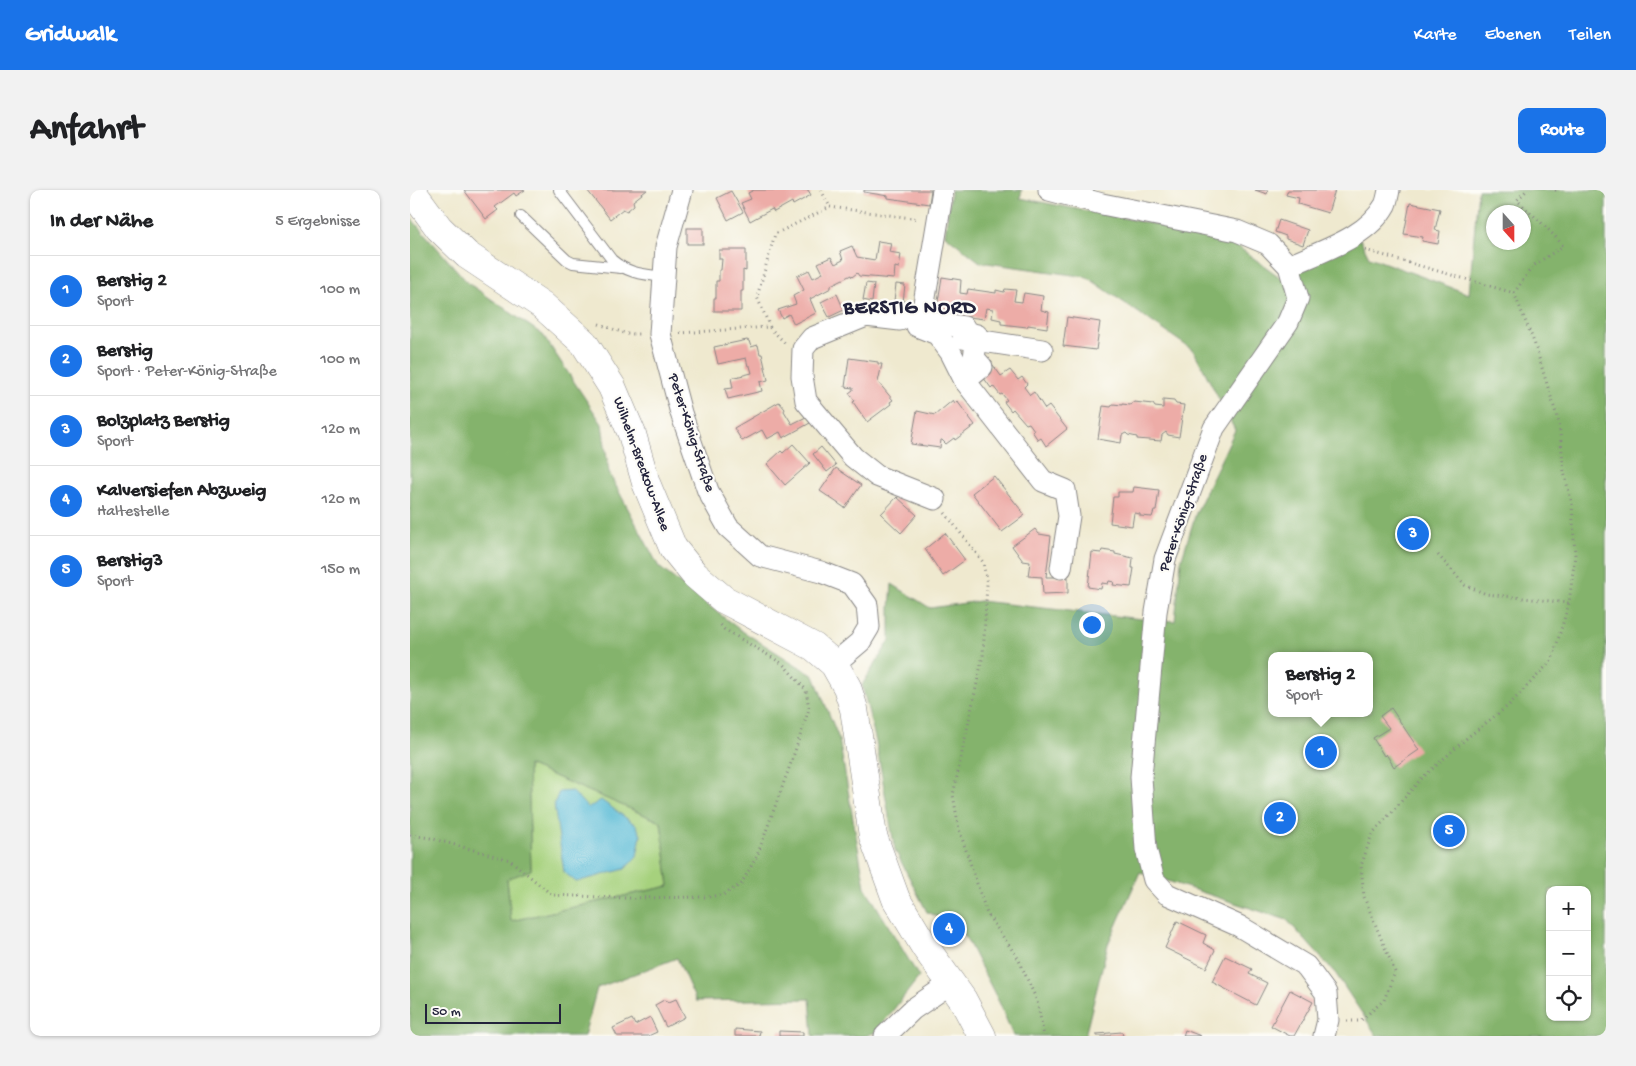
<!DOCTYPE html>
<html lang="de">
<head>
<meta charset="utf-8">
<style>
  :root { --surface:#fff; --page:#f2f2f2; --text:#202124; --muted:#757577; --line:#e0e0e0; --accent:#1a73e8 }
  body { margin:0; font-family:"Gochi Hand",sans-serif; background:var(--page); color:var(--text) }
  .controls { position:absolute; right:15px; bottom:15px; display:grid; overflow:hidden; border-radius:10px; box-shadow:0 1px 4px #0004 }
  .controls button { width:45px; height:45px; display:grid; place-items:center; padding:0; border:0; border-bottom:1px solid var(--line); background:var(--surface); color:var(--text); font:25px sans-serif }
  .compass { position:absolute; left:1076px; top:15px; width:45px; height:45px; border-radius:50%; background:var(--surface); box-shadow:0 1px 4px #0004; rotate:159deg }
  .scale { position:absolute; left:15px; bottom:12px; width:136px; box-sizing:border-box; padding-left:5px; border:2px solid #22223b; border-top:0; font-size:14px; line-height:18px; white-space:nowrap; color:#22223b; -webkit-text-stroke:4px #fdfcf7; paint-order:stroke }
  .you { position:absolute; left:681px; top:434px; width:18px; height:18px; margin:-12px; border:4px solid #fff; border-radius:50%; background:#1a73e8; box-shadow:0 0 0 8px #1a73e833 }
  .badge { display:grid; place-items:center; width:32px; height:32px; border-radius:50%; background:var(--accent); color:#fff; font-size:16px; font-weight:700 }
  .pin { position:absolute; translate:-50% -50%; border:2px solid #fff; box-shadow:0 1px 5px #0006 }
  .popup { position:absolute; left:858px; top:462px; width:105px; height:65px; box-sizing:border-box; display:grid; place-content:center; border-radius:10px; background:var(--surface); filter:drop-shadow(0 1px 4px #0005); font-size:16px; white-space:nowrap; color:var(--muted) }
  .popup b { font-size:19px; color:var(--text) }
  .popup::after { content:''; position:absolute; left:50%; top:100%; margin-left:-10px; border:10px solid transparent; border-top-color:var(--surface) }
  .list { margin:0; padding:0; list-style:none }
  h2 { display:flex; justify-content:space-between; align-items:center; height:65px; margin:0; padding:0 20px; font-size:21px }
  h2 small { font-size:16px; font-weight:400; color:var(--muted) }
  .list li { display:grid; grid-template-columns:32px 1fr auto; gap:15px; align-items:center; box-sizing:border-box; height:70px; padding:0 20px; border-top:1px solid var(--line) }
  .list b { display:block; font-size:19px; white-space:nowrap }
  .list p { margin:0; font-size:16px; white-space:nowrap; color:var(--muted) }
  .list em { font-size:16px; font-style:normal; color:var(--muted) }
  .icon { flex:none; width:28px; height:28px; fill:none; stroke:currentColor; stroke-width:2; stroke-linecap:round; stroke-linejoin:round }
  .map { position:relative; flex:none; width:1196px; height:846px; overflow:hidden; border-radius:10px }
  header { display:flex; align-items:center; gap:30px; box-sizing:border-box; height:70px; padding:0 25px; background:var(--accent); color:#fff }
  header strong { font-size:24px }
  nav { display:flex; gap:28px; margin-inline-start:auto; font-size:18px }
  .intro { display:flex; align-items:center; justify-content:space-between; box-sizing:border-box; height:120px; padding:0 30px }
  h1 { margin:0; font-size:35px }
  .button { padding:12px 22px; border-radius:10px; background:var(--accent); color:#fff; font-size:18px; font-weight:700 }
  main { display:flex; gap:30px; padding:0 30px }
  aside { flex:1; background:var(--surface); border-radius:10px; box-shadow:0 1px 4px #0004 }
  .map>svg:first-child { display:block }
</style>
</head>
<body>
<header>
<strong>Gridwalk</strong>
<nav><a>Karte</a><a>Ebenen</a><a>Teilen</a></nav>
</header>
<div class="intro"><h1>Anfahrt</h1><a class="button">Route</a></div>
<main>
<aside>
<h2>In der Nähe<small>5 Ergebnisse</small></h2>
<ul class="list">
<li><span class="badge">1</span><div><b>Berstig 2</b><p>Sport</p></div><em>100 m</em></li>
<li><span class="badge">2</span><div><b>Berstig</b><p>Sport · Peter-König-Straße</p></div><em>100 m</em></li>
<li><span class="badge">3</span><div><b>Bolzplatz Berstig</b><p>Sport</p></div><em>120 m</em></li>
<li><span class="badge">4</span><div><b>Kalversiefen Abzweig</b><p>Haltestelle</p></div><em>120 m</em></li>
<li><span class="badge">5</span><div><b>Berstig3</b><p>Sport</p></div><em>150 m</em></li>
</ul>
</aside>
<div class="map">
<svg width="1196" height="846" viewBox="0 0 1196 846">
  <rect width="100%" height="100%" fill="#fdfcf7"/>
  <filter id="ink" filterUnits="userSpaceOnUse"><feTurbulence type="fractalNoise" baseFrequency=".02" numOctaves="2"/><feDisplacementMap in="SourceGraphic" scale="10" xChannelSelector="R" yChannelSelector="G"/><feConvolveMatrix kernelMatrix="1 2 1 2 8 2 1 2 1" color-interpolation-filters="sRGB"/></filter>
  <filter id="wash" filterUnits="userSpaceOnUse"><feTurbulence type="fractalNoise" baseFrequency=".0096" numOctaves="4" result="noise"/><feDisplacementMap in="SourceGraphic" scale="20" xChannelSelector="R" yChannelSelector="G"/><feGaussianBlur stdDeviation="1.12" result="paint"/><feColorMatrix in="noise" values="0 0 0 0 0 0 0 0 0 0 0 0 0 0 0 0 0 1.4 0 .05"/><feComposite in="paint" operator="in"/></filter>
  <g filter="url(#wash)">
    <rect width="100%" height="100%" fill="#efe9cf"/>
    <path fill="#a6d17d" stroke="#647a5c" d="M118,575L251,632L259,696L101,731L97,689L121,679Z"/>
    <g fill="#84b36c" stroke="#536a54" fill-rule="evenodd">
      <path d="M541,0H612L610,8L816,48L871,88L950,49L959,67L1059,104L1068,0H1196V846H967L926,784L877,730L730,682L698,754L675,846H603L590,814L551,738L517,722L485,660L466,552L452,495L480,450V418L482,394L520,418L570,411L732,429L765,431L771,371L786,323L825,240L784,161L677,87L570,72L535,45ZM1084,22H1114V52H1084ZM862,466H960V523H862ZM1140,700H1177V827H1140Z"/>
      <path d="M0,27L58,93L133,145L192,234L199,283L249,377L329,439L404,486L429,549L455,697L509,787L466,842L455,846H403L400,809L286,811L267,768L187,798L174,846H0ZM118,575L251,632L259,696L101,731L97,689L121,680Z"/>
    </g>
    <path fill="#57bad5" stroke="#3c6e88" d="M162,601L178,618L191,610L226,635L231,645L227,666L215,679L166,692L154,682L144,614L149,602Z"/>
    <g id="blocks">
      <g fill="#edaca7">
        <path d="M54,0H115L106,6L104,3L85,17L88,20L76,29Z"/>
        <path d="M177,0H237L223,11L224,15L217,21L213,19L200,29Z"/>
        <path d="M344,0H398L401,5L383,15L382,12L364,22L362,19L340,31L331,13L341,9L338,3Z"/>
        <path d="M454,0H521L519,14L478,8V6L454,2Z"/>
        <path d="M845,0H858L857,4Z"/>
        <path d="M878,0H925L918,23L888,14L889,8L876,5Z"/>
        <path d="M321,1L333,22L318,30L307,8Z"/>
        <path d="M1000,13L1030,19L1025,40L1030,41L1028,54L1012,51L1013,47L994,44Z"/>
        <path d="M869,30L898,40L893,55L876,49V46L865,42Z"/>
        <rect x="277" y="38" width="16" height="16"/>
        <path d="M468,51L481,53L479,62L491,64L489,78L485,77L484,89L449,86L447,83L442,87L441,85L421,95V98L400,109L406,123L384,134L379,124L372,128L368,120L386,114L383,106L394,100L387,86L399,80L403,88L413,83L408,73L421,67L425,74L433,70L430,61L442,56L447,67L465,70Z"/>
        <path d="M309,60H336V81L333,80V101H331V121H304V108H306V91H309V80H311L312,69H309Z"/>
        <path d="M532,87L551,90L550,103L557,104L558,99L586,103V100L594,102L595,99L606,100L604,111L612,112L614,103L633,106L631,120L639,122L637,138L618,135L617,137L591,134V130L582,128L583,119L576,118L574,129L536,124V120L527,118Z"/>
        <path d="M456,93L464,94L462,112L453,110Z"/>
        <path d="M486,94L495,95L493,112L484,111Z"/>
        <path d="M427,104L434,120L419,127L411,112Z"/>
        <path d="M657,127L690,132L686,160L653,156Z"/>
        <path d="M337,150L339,151L341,157L348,155L350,164H352L358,190L350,192L352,201L318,209L315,199L323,198L321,188L342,183L340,176H338L336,168L308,174L304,157Z"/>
        <path d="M439,168L468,172V174H472L468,192L483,210L480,212L481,214L457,232L443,212L445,211L439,203L443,200V198L435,197Z"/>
        <path d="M583,175L591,186L600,180L608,190L612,187L617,194L614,197L620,205L624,202L635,219L639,216L657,239L636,256L631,248L628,250L622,241L624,240L619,233L616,234L603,219L601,221L594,212L597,210L592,204L590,205L583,196L581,198L571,184Z"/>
        <path d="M543,210L545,213L547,211L565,235L545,250L544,248L536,254L532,250H531L530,258L501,254L507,221L525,225Z"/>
        <path d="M753,210L764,211L766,214L774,215L769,247L758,245L756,242L752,245L751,251L727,249V247L718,245L716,243L712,245L711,253L688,249L693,216L701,217L703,214L712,215V214L720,215L724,212L743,214L745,217L753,218Z"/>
        <path d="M369,212L375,219L374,221L382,234L396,227L400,233L373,248L370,242L357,249L352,240L332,251L324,238Z"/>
        <path d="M383,254L400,273L375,295L357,274L371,261L373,263Z"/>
        <path d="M411,257L426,275L417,282L403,264Z"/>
        <path d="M426,278L451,295L435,318L410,301Z"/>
        <path d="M584,286L615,325L592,342L562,303Z"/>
        <path d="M724,297L749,300L746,321H744L742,327L730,326V324L724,323L722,336L700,333L703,307H708V302H723Z"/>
        <path d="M487,307L507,325L491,343L471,324Z"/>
        <path d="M625,339L629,344L641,346L636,387H658V403L633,404L632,387L618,386L620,372L613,371L602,356Z"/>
        <path d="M535,343L555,370L533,386L515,359Z"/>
        <path d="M692,360L705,362V364L723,368L722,378H724L721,397L703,395L704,392L699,391L698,394L692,393L691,399L678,397L682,362L691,363Z"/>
        <path d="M981,518L1009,560L984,577L976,564L974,566L963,548L979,538L970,526Z"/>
        <path d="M767,731L796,745L793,753L805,760L796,778L755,758Z"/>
        <path d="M815,766L842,779L839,784L857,793L846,815L802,792Z"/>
        <path d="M880,800L903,812L884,846H880L861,836Z"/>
        <path d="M266,809L275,827L256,837L245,815L254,810L259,812Z"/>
        <path d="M240,827L247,842L238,846H207L203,838L222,829L225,835Z"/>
        <path d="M325,839L350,841L349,846H325Z"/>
        <path d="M775,840L791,846H773Z"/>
        <path d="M369,841L393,842V846H369Z"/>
        <path d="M712,842L713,846H687V844Z"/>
      </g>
    </g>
  </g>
  <g filter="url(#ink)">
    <use href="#blocks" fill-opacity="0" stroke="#888685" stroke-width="1"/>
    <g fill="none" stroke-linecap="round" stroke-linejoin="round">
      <g stroke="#888685" stroke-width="12">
        <g id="lane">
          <path d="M149,0L202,70C219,84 233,84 254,87"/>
          <path d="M111,26L157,70L163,73L211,78"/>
        </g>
      </g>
      <g stroke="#888685" stroke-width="23">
        <g id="street">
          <path d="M272,0L256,57L250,144L271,223L298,301L318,337L350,366L411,382L442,394L457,415L459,437L450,452L424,474"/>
          <path d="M639,0L692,14L827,41L858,54L879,76L888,108L878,132L804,238L755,369L746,422L731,587L736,659L744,690L757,704L829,736L896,776L916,803L918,830L914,846"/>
          <path d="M879,76C911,61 957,48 975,15C977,11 978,5 979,0"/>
          <path d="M507,136L527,144L541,163L555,191"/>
          <path d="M510,137L533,0"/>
          <path d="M553,148L632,160"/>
          <path d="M525,309L467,286L443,267L396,211L392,186L393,159L402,148L456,126L490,130L491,122L510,126L526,133L554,137V142L567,145L564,168L572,177L555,191L633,291L655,300L659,326L651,378"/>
          <path d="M475,846L503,819L541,793"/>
        </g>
      </g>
      <g stroke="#888685" stroke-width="29">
        <path id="secondary" d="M1,0L29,38L57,65L132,115L174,153L202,197L222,244L236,293L263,358L285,385L313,409L404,457L424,474L437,497L444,519L463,646L486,709L515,757L553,810L572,846"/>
      </g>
      <g stroke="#888685" stroke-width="3" stroke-dasharray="1 4" stroke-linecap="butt">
        <path d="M411,0L420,17"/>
        <path d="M1145,0H1148"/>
        <path d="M420,17L509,29"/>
        <path d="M1104,103L1123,76L1153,56C1140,39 1122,25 1107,10L1117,0"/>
        <path d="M189,134L217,144H231"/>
        <path d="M360,137L347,107L365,44L420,17"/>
        <path d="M270,143L359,137L376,154"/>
        <path d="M535,323L573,372L577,394L573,465L543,605L549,639L577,724L608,768L627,811L634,846"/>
        <path d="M1028,365L1055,395L1076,404L1159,413"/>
        <path d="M0,645L20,648L100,670L142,705L217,708L298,707L315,704L331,694L347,666L382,570L399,519L396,500L373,474L314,439L310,434"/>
        <path d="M937,831H950L974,810L985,782L954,707L951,676L962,644L1011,589L1058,547L1099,515L1142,470L1159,413L1165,365L1162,314L1154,282L1149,233L1124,152L1104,103L955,60"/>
      </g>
      <use href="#lane" stroke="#fff" stroke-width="10"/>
      <use href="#street" stroke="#fff" stroke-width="21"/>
      <use href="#secondary" stroke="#fff" stroke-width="28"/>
    </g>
  </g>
  <g text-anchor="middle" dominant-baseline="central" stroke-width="4.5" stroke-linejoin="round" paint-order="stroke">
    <g font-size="15" fill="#22223b" stroke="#fdfcf7">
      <text transform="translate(281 243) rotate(72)">Peter-König-Straße</text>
      <text transform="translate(231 274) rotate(70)">Wilhelm-Breckow-Allee</text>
      <text transform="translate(774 323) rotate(-71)">Peter-König-Straße</text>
    </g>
    <g font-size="20" font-weight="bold" letter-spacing="1" fill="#22223b" stroke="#fdfcf7">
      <text x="500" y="119">BERSTIG NORD</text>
    </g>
  </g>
</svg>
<div class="controls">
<button>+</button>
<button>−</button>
<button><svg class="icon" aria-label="locate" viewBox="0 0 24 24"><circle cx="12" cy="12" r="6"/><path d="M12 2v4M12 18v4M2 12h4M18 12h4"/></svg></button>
</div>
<svg class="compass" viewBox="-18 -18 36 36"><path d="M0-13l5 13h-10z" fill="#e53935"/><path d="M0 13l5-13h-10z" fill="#757577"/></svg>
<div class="scale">50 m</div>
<div class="you"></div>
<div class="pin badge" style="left:911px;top:562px">1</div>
<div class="popup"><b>Berstig 2</b>Sport</div>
<div class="pin badge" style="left:870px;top:628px">2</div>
<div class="pin badge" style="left:1003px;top:344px">3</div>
<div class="pin badge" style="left:539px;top:739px">4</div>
<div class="pin badge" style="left:1039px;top:641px">5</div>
</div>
</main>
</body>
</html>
